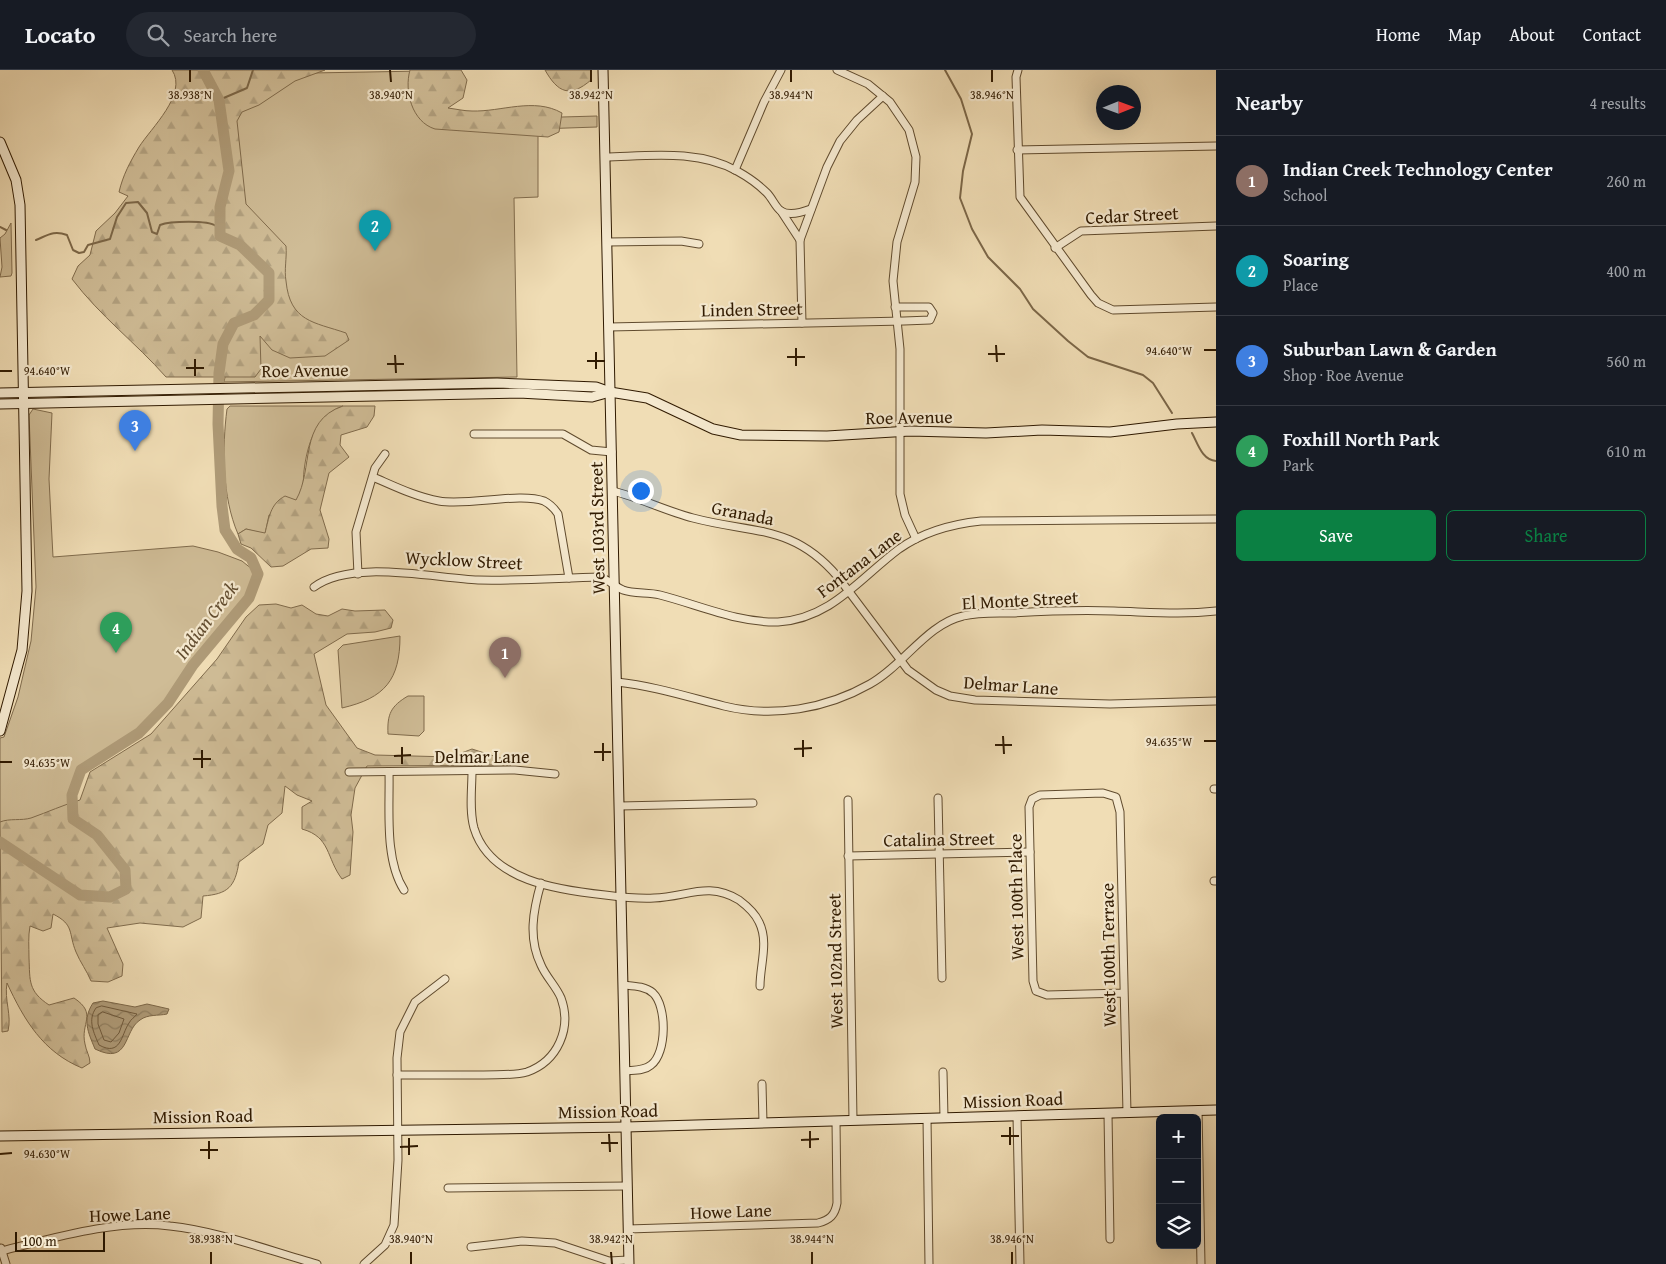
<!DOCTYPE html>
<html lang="en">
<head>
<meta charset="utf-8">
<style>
  :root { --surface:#171b24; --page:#242831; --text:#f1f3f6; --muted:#9ea1a6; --line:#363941; --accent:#0b8043 }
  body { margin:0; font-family:"Gentium Book Plus",serif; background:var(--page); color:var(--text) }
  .controls { position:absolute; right:15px; bottom:15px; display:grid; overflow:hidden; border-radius:8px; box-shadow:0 5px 20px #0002 }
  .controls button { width:45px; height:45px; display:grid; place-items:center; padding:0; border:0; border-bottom:1px solid var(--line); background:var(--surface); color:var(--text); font:25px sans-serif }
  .compass { position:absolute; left:1096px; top:15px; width:45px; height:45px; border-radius:50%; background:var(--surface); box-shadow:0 5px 20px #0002; rotate:89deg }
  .scale { position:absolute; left:15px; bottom:12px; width:90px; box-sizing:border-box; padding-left:5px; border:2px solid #301a01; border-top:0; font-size:14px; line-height:18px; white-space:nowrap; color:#301a01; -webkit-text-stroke:4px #f5e9cf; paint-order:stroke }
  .you { position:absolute; left:640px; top:420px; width:18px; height:18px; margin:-12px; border:4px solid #fff; border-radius:50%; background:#1a73e8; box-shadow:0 0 0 8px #1a73e833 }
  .badge { display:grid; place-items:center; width:32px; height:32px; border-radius:50%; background:var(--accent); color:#fff; font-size:16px; font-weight:700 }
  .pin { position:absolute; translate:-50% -41px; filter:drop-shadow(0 1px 2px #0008) }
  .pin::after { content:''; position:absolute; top:26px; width:18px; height:15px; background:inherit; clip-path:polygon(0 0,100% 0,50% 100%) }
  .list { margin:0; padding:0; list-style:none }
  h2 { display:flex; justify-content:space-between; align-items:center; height:65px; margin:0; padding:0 20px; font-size:21px }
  h2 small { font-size:16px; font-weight:400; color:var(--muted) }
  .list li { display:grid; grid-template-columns:32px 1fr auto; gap:15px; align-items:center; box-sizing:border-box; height:90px; padding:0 20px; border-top:1px solid var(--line) }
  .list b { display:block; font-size:19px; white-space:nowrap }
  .list p { margin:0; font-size:16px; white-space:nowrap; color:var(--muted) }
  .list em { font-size:16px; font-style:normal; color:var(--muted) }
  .actions { display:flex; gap:10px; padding:15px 20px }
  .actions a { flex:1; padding:11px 0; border:1px solid var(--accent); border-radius:8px; text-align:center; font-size:18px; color:var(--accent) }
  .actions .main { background:var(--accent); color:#fff }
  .icon { flex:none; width:28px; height:28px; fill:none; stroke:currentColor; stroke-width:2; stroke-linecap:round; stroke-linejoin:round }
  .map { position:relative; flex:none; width:1216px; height:1194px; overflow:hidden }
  header { display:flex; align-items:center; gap:30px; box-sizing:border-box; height:70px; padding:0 25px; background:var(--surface); border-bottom:1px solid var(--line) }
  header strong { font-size:24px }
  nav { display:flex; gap:28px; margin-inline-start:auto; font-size:18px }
  .search { width:350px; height:45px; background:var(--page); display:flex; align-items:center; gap:12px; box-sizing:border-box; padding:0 18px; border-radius:28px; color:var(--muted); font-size:19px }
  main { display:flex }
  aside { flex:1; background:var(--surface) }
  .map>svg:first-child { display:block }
</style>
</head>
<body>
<header>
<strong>Locato</strong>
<div class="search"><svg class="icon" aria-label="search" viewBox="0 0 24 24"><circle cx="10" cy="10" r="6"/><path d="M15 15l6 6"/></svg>Search here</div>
<nav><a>Home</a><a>Map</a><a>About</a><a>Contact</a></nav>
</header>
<main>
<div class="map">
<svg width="1216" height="1194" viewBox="0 0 1216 1194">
  <defs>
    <pattern id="forest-firs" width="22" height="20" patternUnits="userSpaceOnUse" patternTransform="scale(1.25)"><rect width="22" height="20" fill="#cfbc96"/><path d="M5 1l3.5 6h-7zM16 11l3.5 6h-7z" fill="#b2a180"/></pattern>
    <pattern id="water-waves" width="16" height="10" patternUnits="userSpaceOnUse" patternTransform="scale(1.25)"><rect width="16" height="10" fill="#af9b78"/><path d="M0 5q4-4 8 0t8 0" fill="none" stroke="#8f7e60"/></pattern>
  </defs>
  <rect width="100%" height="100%" fill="#f0ddb5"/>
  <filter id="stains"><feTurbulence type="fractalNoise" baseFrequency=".004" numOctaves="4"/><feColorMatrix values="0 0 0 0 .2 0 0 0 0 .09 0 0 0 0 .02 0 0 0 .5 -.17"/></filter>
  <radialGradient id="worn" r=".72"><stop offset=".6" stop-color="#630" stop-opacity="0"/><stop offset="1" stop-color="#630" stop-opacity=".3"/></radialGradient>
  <g fill="#cfbc96" stroke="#806b4c">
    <path d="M423,1V51L597,46V57L538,59V127L514,128L517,307L224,312L231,280L243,166L223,7L255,4Z"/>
    <path d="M11,153L12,203L11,206L0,207L2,197L0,168L5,164Z"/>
    <path d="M230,336H343C316,345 307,375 304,401C303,411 304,423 296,431C290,437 277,441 269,445L265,464L246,459L238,464C222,427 222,378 227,339Z"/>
    <path d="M33,339L52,343L49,409L53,487L193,476L218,482L242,491L258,504L249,528L193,595L168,633L139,663L80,700L72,725L73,749L0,772V668L4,667L18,627L31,571L36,517L29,345Z"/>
    <path d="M400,566C400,610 385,628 342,638L338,580L343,575Z"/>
    <path d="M408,626H424V661L419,666L388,664C387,644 391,636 408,626Z"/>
  </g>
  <g fill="url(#forest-firs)" stroke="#806b4c">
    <path d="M172,0H325L295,11L259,35L242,42L237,51L246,134L286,176C287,188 284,200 286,211C290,252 314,252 346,263L349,270L325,286L290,288L272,280L260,266L261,299L255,307H166C136,273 100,246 72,209L78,196L90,185L96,161L115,143L128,126L119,122C123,105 130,92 139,77C151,58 188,24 172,0Z"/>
    <path d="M410,0H461L467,10L463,28L448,38C456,39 464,41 472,41C501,42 534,27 562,43L559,62L548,67L435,59C412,52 404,21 410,0Z"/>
    <path d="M545,0H591V10C570,28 558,23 545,0Z"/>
    <path d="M343,336H375L374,346L367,357L341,365L340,375L349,387L329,403L320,440L329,469L328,478L311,479L283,496L271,497L251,478L241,474L238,464L246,459L265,463C269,448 270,434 285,426L296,430C314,399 298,351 343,336Z"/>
    <path d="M276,534L291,538L302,535L316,544L328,546L342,539L355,541L385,540L393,550L391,558L375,562L347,564L314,584L326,635L357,678L375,685L451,687L472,679L516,693L510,695L367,696L355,718L351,745L353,762L350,805L342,809C326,788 331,767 302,759V737L312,731L297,725L285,716L282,743L268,755L263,774L239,792C235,817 228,824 203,826L201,848L183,857L140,853L107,858L123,894L122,906L108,912L91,911C87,901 80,892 76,882C68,863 75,855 53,844L51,858L43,861L30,856C28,867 29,876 29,888C30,911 28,921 49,935L74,928C98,944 80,953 85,974C86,981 90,986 90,993L82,998C43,982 24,950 7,913C4,930 12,945 8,961L2,962L0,752C10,748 21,751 31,748C48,742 63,735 80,730L90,702L151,664L217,589L246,547L259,535Z"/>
  </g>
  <path fill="url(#water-waves)" stroke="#7c6748" d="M103,931L135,937L147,934L169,939L167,944C158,946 148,944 140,950C123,961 130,996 95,979C88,962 82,950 93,933Z"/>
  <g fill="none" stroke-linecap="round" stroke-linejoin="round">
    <g stroke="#705a3c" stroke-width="1">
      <path d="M102,936L137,944C135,947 131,949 129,953C121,965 121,987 99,975C94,963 87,950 96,938Z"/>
      <path d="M103,942L124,949L119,963L111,972L104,970L98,954V945Z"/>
    </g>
    <g stroke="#7c6748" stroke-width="2">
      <path d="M945,0L961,29L972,64L963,101L960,128L972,159L988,187L1020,219L1033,239L1068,271L1088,287L1143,305L1153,313L1172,343"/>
      <path d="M219,30L247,18L253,0"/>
      <path d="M0,157L6,160"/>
      <path d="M36,170C48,165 54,160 67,165L73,180L79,183L84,182L88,175L110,169L117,147L126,133L138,132L147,143L152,162L157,164L160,155C170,151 208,150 216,156C218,158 219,161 220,163"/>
      <path d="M1192,363C1198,374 1202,390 1216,391"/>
    </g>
    <path stroke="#af9b78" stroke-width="11" d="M0,772L80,825L110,827L126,819L125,800L97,765L73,749L72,725L81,700L139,663L168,633L193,595L249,528L258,504L251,488L237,479L225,460L222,436L218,354L219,303L223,274L234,253L254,245L269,230V203L240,175L220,166V137L229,101L219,30L203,0"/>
    <g stroke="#604b2e" stroke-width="9">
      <g id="street">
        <path d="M837,0L868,14L890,32L909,60L916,87L915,112L897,172L893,211L900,279V424L905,445L916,469"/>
        <path d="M1018,0L1016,7L1020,127L1091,225L1098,233L1113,240L1216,237"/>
        <path d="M1017,80L1216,76"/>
        <path d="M605,87C649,86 697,79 737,101C748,107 758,114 767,123C772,128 776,138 781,141C789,146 803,142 811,139"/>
        <path d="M735,100L764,32L781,0"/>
        <path d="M781,141L800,170"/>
        <path d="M608,172L681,171L699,174"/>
        <path d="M1055,178L1081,161L1216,156"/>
        <path d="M802,253L800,170L827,97L840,71L857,50L883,26"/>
        <path d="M609,257L904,251L930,250L933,243L929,237H895"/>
        <path d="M474,364H563L591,380L612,382"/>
        <path d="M373,407C394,416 416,427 439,431C469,436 520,422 544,431C550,434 554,438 558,444L569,508"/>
        <path d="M613,421C640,428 666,441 693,448C753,464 793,454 838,507L908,600L936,620L950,626L975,630L1110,634L1216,631"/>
        <path d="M358,504L356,462L375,398L385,384"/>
        <path d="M314,517C351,489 433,508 478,510C518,511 559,508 600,507C609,510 614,516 623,520C634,524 648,522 660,525C699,535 738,553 778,552C831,549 860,508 899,479C923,462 952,454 981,451L1216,449"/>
        <path d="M617,612C654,616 688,627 724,636C773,648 826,639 870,614C903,596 927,554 963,546C979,542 996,543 1012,543C1046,541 1080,540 1114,541C1149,542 1182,545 1216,541"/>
        <path d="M472,701C472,719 469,740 474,758C490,811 558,820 605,825C621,827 638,829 654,828C687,827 708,811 739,830C747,836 755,843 759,852C769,872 760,895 760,916"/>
        <path d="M349,702L515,700L555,704"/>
        <path d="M389,702C390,737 384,789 404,820"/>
        <path d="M1214,719H1216"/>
        <path d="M938,728L942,908"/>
        <path d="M848,730L853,1050"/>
        <path d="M620,736L753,733"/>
        <path d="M848,786L1030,782"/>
        <path d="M1214,811H1216"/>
        <path d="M623,915C633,916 645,916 653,923C667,936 667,983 651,995C644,1001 634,1000 625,1001"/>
        <path d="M1124,923L1047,925L1036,921L1033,911L1029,737L1032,729L1040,725L1103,723L1116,727L1120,742L1127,1043"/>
        <path d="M943,1002L944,1048"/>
        <path d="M397,1005C425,1005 453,1005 481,1005C496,1004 513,1006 527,1002C558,991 572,958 561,928C556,916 546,907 541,895C528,868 533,841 541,813"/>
        <path d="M762,1014L763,1053"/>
        <path d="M1198,1040L1201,1194"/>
        <path d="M1108,1044L1110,1169"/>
        <path d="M1017,1046L1020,1194"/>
        <path d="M927,1048L929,1194"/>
        <path d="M448,1118L627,1116"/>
        <path d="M628,1159L818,1153C830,1150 835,1145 837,1133L836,1051"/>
        <path d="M471,1177L522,1171L555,1173L609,1191L628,1190"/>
        <path d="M1,1178L6,1194"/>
        <path d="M1,1181C54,1168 115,1149 170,1156C218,1161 270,1181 317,1194"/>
        <path d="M364,1194L385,1175L394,1155L398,1090L397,988L400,962L415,932L445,909"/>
      </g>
    </g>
    <g stroke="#301a01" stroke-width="11">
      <g id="secondary">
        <path d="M603,0L629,1194"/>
        <path d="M0,72L16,110L20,135L27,521L22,580L0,661"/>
        <path d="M0,323L497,313L596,317L610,322L647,328L713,359L741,365L827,366L910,361L986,363L1042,360L1110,362L1177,354L1216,352"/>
        <path d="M0,334L519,323L592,327L610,322"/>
        <path d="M0,1066L626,1057L1216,1040"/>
      </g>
    </g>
    <use href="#street" stroke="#f5e9cf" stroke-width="7"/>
    <use href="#secondary" stroke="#f5e9cf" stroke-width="9"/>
  </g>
  <path fill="none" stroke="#301a01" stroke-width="2" d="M190,0V12M390,0L391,12M591,0V12M791,0V12M992,0V12M996,275L997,292M796,278V296M1204,280H1216M596,282V299M988,284H1005M395,285L396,303M787,287H805M195,289V306M587,291H605M387,294H404M186,298H204M0,301H12M1003,666L1004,684M803,670V687M1204,671H1216M603,673V691M995,675H1012M402,677V694M794,679L812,678M202,680V698M594,682H611M394,686L411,685M193,689H211M0,692H12M1010,1057V1075M810,1061V1078M609,1064L610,1082M1001,1066H1019M409,1068V1085M801,1070L819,1069M209,1071V1089M601,1073H618M400,1077L418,1076M200,1080H218M0,1084L12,1083M211,1182V1194M411,1182V1194M611,1182L612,1194M812,1182V1194M1012,1182V1194"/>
  <g text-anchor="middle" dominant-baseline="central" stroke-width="4.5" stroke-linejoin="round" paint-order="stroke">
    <g font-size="18" fill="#301a01" stroke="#f5e9cf">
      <text transform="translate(1132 145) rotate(-3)">Cedar Street</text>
      <text transform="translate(752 239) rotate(-1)">Linden Street</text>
      <text transform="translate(305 300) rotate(-1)">Roe Avenue</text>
      <text transform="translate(909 347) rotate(-1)">Roe Avenue</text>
      <text transform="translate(743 443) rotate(11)">Granada</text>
      <text transform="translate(597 458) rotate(-91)">West 103rd Street</text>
      <text transform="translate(464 490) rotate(3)">Wycklow Street</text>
      <text transform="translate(859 493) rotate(-37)">Fontana Lane</text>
      <text transform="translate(1020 530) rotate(-3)">El Monte Street</text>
      <text transform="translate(1011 615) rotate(4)">Delmar Lane</text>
      <text x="482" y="686">Delmar Lane</text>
      <text transform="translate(939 769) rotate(-1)">Catalina Street</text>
      <text transform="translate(1016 827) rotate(-91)">West 100th Place</text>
      <text transform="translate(1108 885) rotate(-91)">West 100th Terrace</text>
      <text transform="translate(835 891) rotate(-91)">West 102nd Street</text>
      <text transform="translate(1013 1030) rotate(-2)">Mission Road</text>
      <text transform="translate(608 1041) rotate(-1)">Mission Road</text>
      <text transform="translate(203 1046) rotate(-1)">Mission Road</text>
      <text transform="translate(731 1141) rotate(-2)">Howe Lane</text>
      <text transform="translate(130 1144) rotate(-2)">Howe Lane</text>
    </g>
    <g font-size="19" font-style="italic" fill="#634e31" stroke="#f5e9cf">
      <text transform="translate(206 550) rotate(-53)">Indian Creek</text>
    </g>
  </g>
  <g font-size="12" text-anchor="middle" fill="#301a01" stroke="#f5e9cf" stroke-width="4.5" stroke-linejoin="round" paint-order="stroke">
    <text x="190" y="29">38.938°N</text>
    <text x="391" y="29">38.940°N</text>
    <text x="591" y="29">38.942°N</text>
    <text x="791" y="29">38.944°N</text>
    <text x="992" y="29">38.946°N</text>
    <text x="1169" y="285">94.640°W</text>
    <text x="47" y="305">94.640°W</text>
    <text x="1169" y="676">94.635°W</text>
    <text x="47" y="697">94.635°W</text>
    <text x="47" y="1088">94.630°W</text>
    <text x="211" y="1173">38.938°N</text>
    <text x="411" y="1173">38.940°N</text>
    <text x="611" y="1173">38.942°N</text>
    <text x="812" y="1173">38.944°N</text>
    <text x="1012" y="1173">38.946°N</text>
  </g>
  <rect width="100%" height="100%" filter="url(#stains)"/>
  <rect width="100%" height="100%" fill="url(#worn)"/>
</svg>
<div class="controls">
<button>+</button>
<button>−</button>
<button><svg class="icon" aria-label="layers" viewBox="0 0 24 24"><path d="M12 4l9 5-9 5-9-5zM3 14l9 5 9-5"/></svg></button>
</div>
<svg class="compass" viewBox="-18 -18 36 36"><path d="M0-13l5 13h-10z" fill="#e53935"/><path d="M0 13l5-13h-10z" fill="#9ea1a6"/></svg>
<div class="scale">100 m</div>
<div class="you"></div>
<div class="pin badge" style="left:505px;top:608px;background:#8d6e63">1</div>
<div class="pin badge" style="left:375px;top:181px;background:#0f9aa8">2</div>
<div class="pin badge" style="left:135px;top:381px;background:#3f7fe0">3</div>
<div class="pin badge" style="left:116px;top:583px;background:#2e9e5b">4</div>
</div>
<aside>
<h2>Nearby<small>4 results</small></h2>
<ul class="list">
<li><span class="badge" style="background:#8d6e63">1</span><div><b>Indian Creek Technology Center</b><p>School</p></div><em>260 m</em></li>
<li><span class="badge" style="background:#0f9aa8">2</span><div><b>Soaring</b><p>Place</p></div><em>400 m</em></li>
<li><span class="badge" style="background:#3f7fe0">3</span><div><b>Suburban Lawn &amp; Garden</b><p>Shop · Roe Avenue</p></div><em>560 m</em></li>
<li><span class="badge" style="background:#2e9e5b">4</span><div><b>Foxhill North Park</b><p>Park</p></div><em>610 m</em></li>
</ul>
<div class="actions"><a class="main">Save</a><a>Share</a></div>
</aside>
</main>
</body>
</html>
